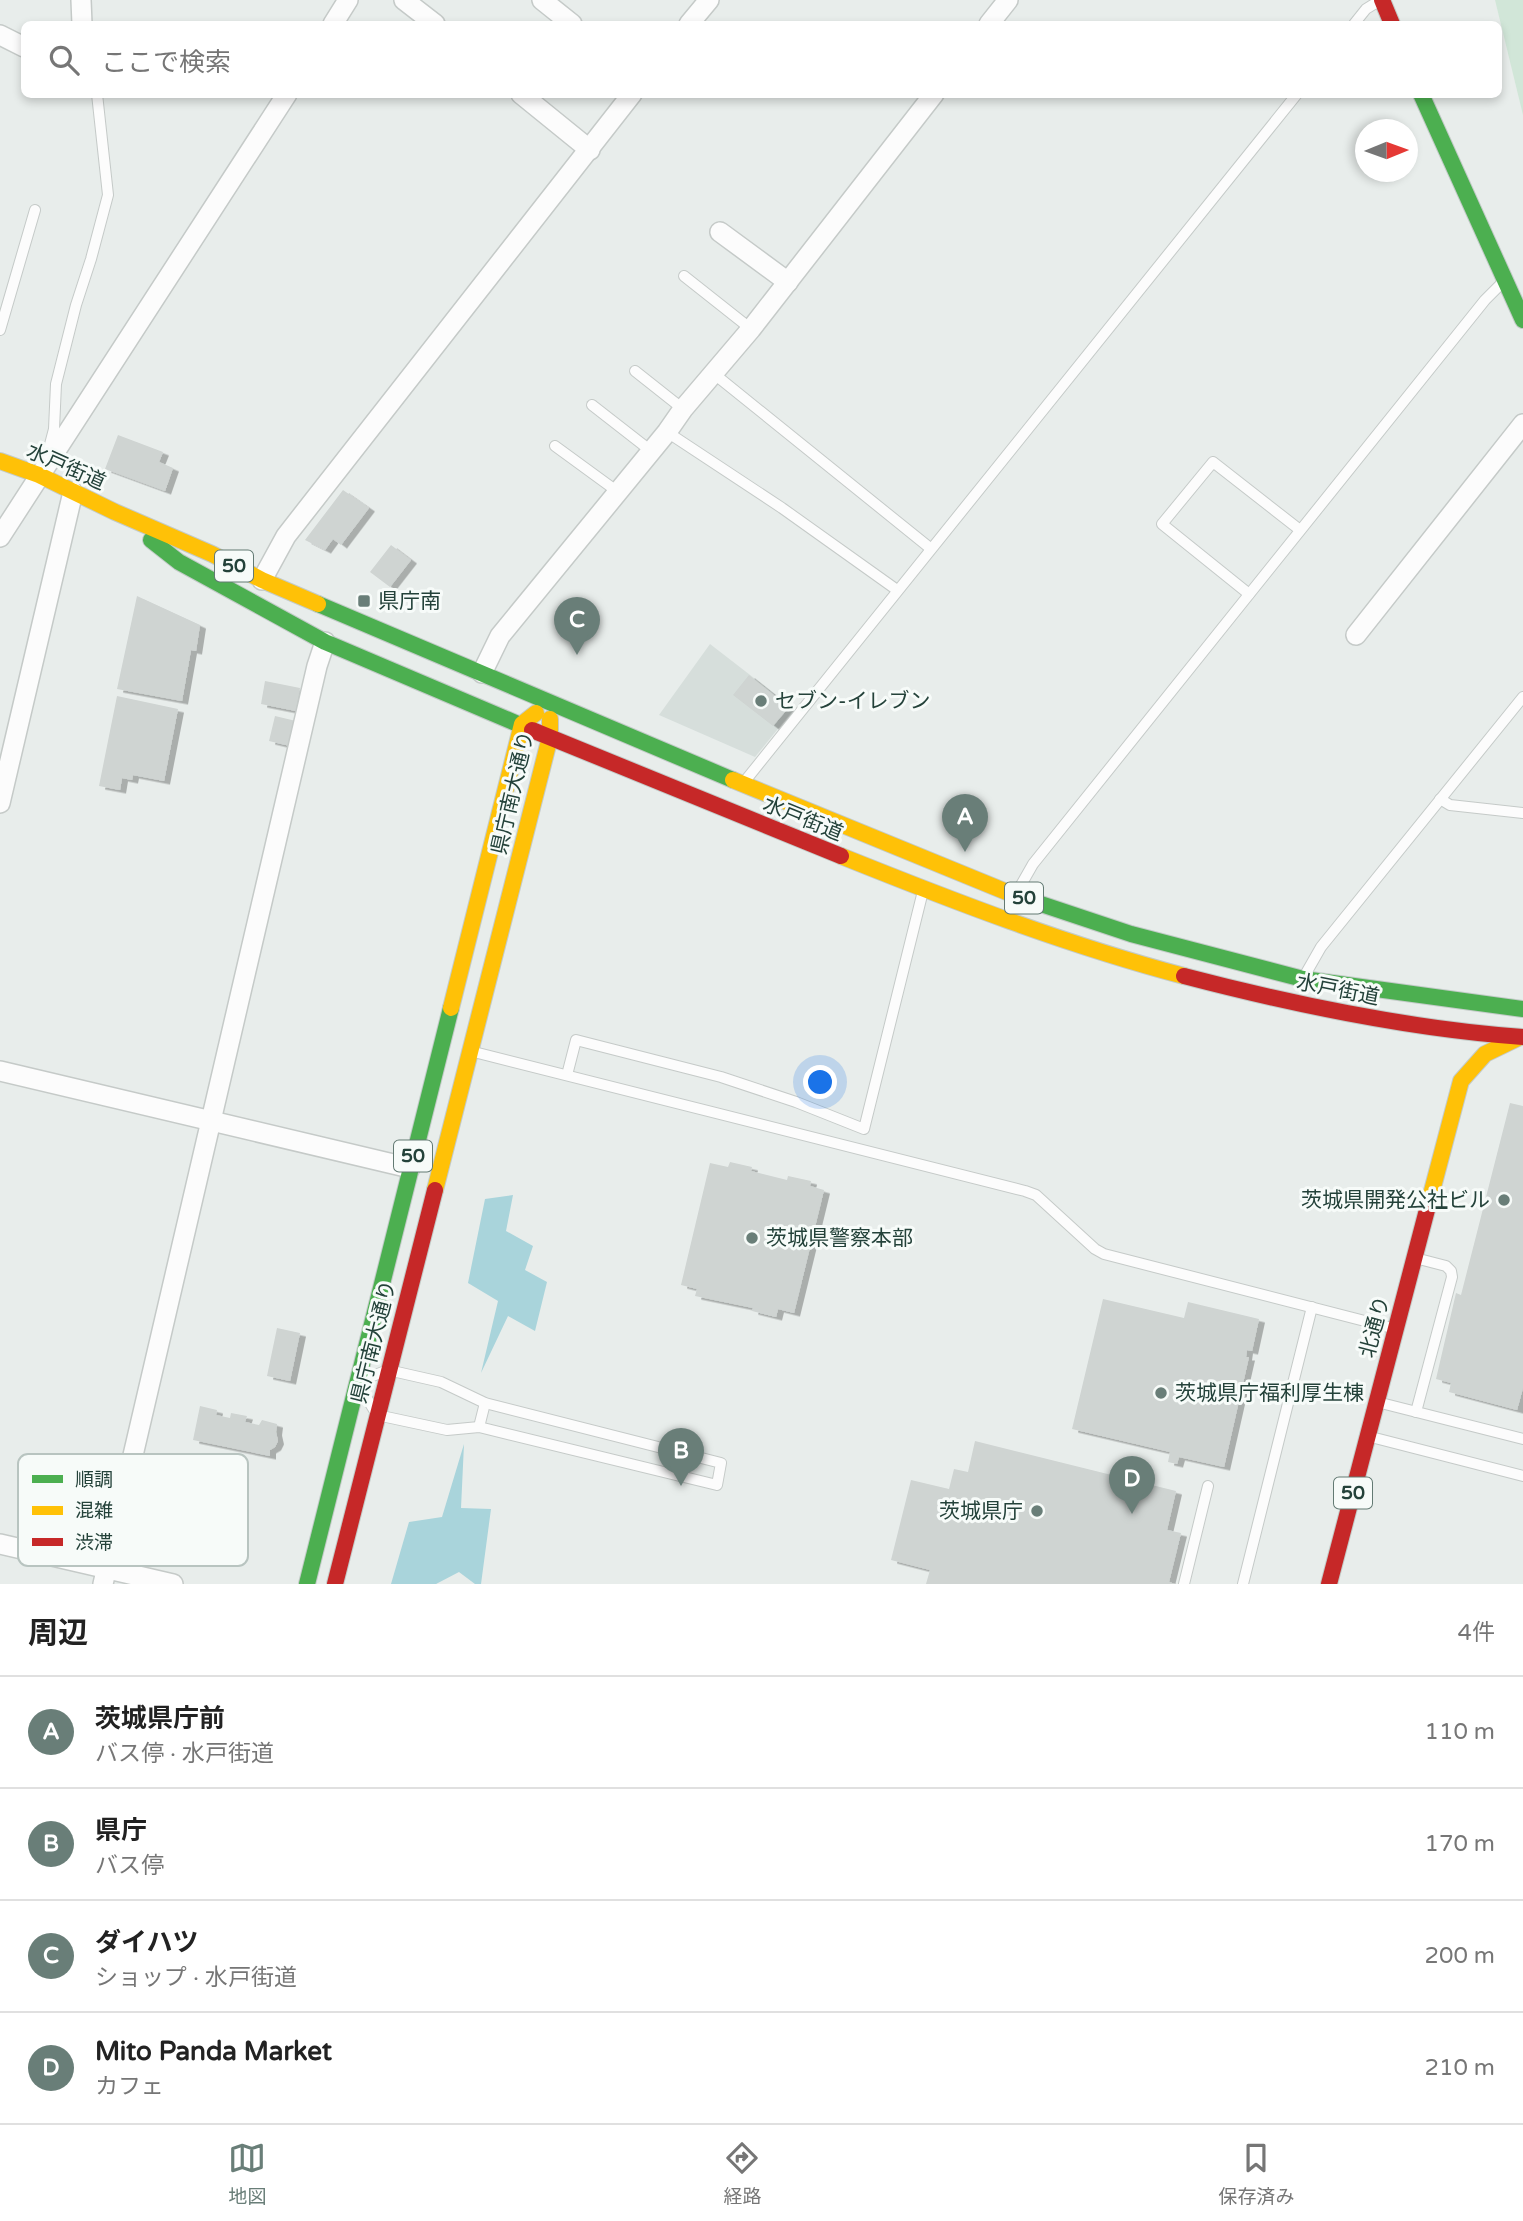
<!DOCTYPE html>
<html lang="ja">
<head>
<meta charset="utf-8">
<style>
  :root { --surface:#fff; --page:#f6f6f6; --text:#222; --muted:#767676; --line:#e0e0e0; --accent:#697e78 }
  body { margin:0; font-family:"Varela Round","Noto Sans JP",sans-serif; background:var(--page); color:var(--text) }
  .compass { position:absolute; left:1355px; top:119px; width:63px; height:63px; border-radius:50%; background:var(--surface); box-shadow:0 4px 10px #0003; rotate:89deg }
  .you { position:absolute; left:821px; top:1083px; width:24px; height:24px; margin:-18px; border:5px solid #fff; border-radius:50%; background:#1a73e8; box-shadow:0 0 0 10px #1a73e833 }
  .badge { display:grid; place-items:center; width:46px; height:46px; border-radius:50%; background:var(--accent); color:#fff; font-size:23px; font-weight:700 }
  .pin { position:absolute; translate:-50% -58px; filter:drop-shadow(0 2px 4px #0008) }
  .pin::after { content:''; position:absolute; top:37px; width:24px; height:21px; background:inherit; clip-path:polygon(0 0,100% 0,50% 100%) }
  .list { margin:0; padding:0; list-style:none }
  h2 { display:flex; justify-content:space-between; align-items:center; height:91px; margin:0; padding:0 28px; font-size:30px }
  h2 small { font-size:23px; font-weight:400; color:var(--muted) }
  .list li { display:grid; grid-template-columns:46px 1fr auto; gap:21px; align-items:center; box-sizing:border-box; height:112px; padding:0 28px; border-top:2px solid var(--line) }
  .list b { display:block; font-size:26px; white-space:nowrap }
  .list p { margin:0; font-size:23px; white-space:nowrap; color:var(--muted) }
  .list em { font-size:23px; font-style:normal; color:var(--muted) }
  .icon { flex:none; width:38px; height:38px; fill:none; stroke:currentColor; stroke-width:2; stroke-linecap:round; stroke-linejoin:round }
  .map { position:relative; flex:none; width:1523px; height:1584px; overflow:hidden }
  .search { position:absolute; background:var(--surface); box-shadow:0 4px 10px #0003; left:21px; right:21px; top:21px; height:77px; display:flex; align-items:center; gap:18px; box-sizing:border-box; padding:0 24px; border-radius:10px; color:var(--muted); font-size:26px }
  .sheet { height:539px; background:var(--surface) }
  nav { display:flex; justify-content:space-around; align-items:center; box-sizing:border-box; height:98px; border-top:2px solid var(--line); background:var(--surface); font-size:19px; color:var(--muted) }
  nav a { display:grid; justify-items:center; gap:4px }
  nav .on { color:var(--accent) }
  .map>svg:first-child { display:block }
</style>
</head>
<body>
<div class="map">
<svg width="1523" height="1584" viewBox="0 0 1523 1584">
  <defs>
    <filter id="shadow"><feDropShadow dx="6" dy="3.5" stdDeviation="0" flood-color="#0004"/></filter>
  </defs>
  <rect width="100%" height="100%" fill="#e8edeb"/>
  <path fill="#d6dedb" d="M710,644L794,709L755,757L659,715Z"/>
  <path fill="#d1e6d8" d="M1495,0H1523V115Z"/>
  <g fill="#a9d4db">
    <path d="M513,1195L506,1231L533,1246L525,1270L547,1282L535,1331L508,1316L481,1373L498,1301L468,1283L485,1199Z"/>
    <path d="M464,1444L461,1508L491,1509L481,1584H475L459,1572L436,1584H391L409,1522L442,1517Z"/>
  </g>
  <g fill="#cfd4d2" filter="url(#shadow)">
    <path d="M118,435L163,452L159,462L173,468L165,491L105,469Z"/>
    <path d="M343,490L369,508L341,545L333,539L325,550L305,540Z"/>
    <path d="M391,545L411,560L390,587L370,572Z"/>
    <path d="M137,596L200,625L196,651L191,650L182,701L117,689Z"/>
    <path d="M749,675L789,707L773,726L733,695Z"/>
    <path d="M265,681L300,688L296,711L261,704Z"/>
    <path d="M117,696L178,709L164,781L133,775L132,780L122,778L120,790L99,786Z"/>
    <path d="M275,716L296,721L290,746L269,741Z"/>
    <path d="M1510,1103L1523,1106V1388L1517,1410L1449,1392L1451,1383L1436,1379L1456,1293L1461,1295Z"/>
    <path d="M730,1162L752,1167L751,1171L787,1180L788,1176L811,1181L810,1186L824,1190L794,1313L778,1309L776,1317L752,1311L753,1308L695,1296L697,1289L681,1285L710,1163L728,1167Z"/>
    <path d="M1103,1299L1184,1318L1188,1302L1259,1319L1252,1351L1247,1350L1246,1357H1249L1224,1467L1179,1457L1177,1464L1168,1462L1170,1452L1072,1429Z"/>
    <path d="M277,1328L300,1333L290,1381L267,1376Z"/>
    <path d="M200,1406L217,1410L216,1415L230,1418L231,1413L247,1416L245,1422L259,1425L262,1420L277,1424L276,1432L278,1441L275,1447L270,1450V1456L193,1440Z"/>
    <path d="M975,1441L1176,1491L1167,1530L1181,1533L1169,1582L1175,1584H926L930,1570L891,1560L911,1480L949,1489L954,1469L968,1472Z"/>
  </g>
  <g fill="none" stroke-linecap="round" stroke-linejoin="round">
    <g stroke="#c5cac8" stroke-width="12">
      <g id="lane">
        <path d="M1354,24L1366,9L1379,1"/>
        <path d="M684,276L751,329"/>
        <path d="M0,330L35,210"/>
        <path d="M635,371L683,409"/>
        <path d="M713,373L930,548"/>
        <path d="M592,405L651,451"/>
        <path d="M667,432L782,508L897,590"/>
        <path d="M555,446L618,492"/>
        <path d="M48,452L54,429L56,384L76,305L91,259L108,195L97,94"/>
        <path d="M1249,594L1162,524L1213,462L1300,530"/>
        <path d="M745,781L1297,94"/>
        <path d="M1440,799L1450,805L1523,813"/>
        <path d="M1017,892L1033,864L1485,300L1503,282"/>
        <path d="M1305,975L1321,947L1523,697"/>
        <path d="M474,1052L1025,1191L1036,1195L1095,1249L1104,1254L1392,1328"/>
        <path d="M567,1075L576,1040L721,1077L796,1102L864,1129L923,891"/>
        <path d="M388,1370L441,1382L485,1403L721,1463L717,1485L479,1427L447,1430L377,1415L357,1382Z"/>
        <path d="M1381,1403L1523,1439"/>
        <path d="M1416,1412L1452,1277L1451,1271L1446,1266L1419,1259"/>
        <path d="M479,1427L485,1403"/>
        <path d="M1371,1437L1523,1476"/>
        <path d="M1184,1584L1208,1486"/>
        <path d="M1243,1584L1312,1307"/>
      </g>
    </g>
    <g stroke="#c5cac8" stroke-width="22">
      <g id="street">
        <path d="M81,0L82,24"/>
        <path d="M404,0L435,24"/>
        <path d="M542,0L572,24"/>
        <path d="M333,24L348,0"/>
        <path d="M689,24L709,0"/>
        <path d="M989,24L1008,0"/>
        <path d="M0,35L24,47"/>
        <path d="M521,94L590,150"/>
        <path d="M720,232L788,282"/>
        <path d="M0,537L287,94"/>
        <path d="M262,580L286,536L632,94"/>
        <path d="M1356,635L1523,424"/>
        <path d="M482,673L500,636L667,432L683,409L751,329L934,94"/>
        <path d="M0,803L73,492"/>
        <path d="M0,1071L410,1168"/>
        <path d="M0,1544L173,1584"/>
        <path d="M103,1584L317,666L325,642"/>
      </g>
    </g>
    <g stroke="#c3cbc8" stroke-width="18">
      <g id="fast">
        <path d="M1421,94L1523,320"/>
        <path d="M151,540L179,562L325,642L532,730"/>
        <path d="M318,604L733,780"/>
        <path d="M1014,895L1131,934L1303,979L1523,1009"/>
        <path d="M307,1584L451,1008"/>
      </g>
    </g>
    <g stroke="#c3cbc8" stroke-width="18">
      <g id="slow">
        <path d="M0,461L39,475L115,512L212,554L262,580L318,604"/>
        <path d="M733,780L1014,895"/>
        <path d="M841,856C953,901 1067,945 1184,976"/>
        <path d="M451,1008L522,724L536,713"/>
        <path d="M435,1190L550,737V719"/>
        <path d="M1428,1206L1461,1081L1485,1054L1518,1038"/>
      </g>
    </g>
    <g stroke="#c3cbc8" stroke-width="18">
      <g id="jam">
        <path d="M1382,0L1392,24"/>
        <path d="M532,730L841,856"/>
        <path d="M1184,976C1295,1005 1409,1029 1523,1037"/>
        <path d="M335,1584L435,1190"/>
        <path d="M1329,1584L1428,1206"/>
      </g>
    </g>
    <use href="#lane" stroke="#fcfcfc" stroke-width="10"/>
    <use href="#street" stroke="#fcfcfc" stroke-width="19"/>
    <use href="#fast" stroke="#4caf50" stroke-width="16"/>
    <use href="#slow" stroke="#ffc107" stroke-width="16"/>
    <use href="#jam" stroke="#c62828" stroke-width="16"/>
  </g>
  <g fill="#697e78" stroke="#f7fbf9" stroke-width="2.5">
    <rect x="357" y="594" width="14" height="14" rx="3.5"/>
    <circle cx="761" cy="701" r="7"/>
    <circle cx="1504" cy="1200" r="7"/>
    <circle cx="752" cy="1238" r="7"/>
    <circle cx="1161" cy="1393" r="7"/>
    <circle cx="1037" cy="1511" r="7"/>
  </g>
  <g text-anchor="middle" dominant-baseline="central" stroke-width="6" stroke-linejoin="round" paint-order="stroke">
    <g fill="#f7fbf9" stroke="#637a73" stroke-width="2">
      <rect x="215" y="550.5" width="38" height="31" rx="5"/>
      <rect x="1005" y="882.5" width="38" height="31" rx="5"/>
      <rect x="394" y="1140.5" width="38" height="31" rx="5"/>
      <rect x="1334" y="1477.5" width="38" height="31" rx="5"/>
    </g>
    <g font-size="19" font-weight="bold" fill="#24423a">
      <text x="234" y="566">50</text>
      <text x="1024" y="898">50</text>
      <text x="413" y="1156">50</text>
      <text x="1353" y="1493">50</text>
    </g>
    <g font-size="21" fill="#24423a" stroke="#f7fbf9">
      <text transform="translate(66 467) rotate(24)">水戸街道</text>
      <text transform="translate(513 793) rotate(-77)">県庁南大通り</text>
      <text transform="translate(803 819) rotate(22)">水戸街道</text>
      <text transform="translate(1338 990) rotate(11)">水戸街道</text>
      <text transform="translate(1375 1327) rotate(-75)">北通り</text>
      <text transform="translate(374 1342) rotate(-76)">県庁南大通り</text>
    </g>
    <g font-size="21" fill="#24423a" stroke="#f7fbf9" text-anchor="start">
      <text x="378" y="601">県庁南</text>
      <text x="775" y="701">セブン-イレブン</text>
      <text x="1490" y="1200" text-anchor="end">茨城県開発公社ビル</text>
      <text x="766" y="1238">茨城県警察本部</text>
      <text x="1175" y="1393">茨城県庁福利厚生棟</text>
      <text x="1023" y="1511" text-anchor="end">茨城県庁</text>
    </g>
  </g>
  <rect x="18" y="1454" width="230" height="112" rx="10" fill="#f7fbf9" stroke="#b8c4c0" stroke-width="2"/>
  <rect x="32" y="1475" width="31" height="8" fill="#4caf50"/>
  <rect x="32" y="1506" width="31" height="9" fill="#ffc107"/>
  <rect x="32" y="1538" width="31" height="8" fill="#c62828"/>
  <g font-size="19" fill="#24423a">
    <text x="75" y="1486">順調</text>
    <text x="75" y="1517">混雑</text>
    <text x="75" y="1549">渋滞</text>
  </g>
</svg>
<svg class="compass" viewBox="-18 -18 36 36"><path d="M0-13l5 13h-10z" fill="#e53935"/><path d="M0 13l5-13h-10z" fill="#767676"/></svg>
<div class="you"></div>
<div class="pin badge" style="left:965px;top:852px">A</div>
<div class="pin badge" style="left:681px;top:1486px">B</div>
<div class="pin badge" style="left:577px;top:655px">C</div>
<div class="pin badge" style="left:1132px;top:1514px">D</div>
<div class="search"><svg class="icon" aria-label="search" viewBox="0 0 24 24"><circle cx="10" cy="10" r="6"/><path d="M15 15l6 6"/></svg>ここで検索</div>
</div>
<section class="sheet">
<h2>周辺<small>4件</small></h2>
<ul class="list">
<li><span class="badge">A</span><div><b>茨城県庁前</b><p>バス停 · 水戸街道</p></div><em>110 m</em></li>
<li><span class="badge">B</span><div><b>県庁</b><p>バス停</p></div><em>170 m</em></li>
<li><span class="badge">C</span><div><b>ダイハツ</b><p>ショップ · 水戸街道</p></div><em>200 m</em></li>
<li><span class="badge">D</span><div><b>Mito Panda Market</b><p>カフェ</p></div><em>210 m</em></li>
</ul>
</section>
<nav>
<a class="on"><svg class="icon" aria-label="map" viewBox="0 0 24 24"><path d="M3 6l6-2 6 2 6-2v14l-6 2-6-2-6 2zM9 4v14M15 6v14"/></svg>地図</a>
<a><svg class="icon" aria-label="directions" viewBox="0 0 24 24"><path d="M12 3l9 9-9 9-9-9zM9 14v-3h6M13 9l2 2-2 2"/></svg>経路</a>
<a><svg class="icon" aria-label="saved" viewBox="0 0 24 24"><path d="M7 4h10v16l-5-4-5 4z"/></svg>保存済み</a>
</nav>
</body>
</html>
